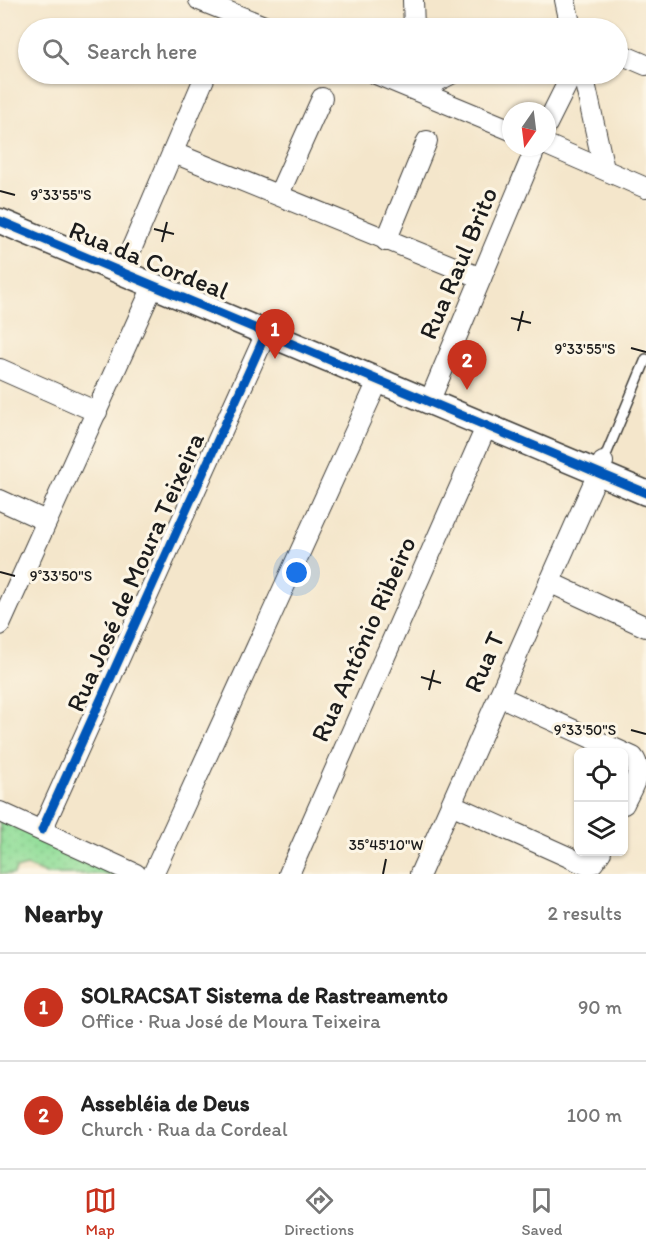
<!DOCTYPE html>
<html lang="en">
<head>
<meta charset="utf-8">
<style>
  :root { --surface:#fff; --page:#f2f2f2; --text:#222; --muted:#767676; --line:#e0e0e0; --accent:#c8321e }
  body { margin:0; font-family:Itim,sans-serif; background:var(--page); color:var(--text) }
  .controls { position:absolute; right:18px; bottom:18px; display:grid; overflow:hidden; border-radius:9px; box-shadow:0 2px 4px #0004 }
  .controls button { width:54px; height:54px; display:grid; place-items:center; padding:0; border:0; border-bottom:2px solid var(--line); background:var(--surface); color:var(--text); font:30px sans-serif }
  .compass { position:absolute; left:502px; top:102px; width:54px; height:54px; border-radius:50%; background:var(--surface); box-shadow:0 2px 4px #0004; rotate:194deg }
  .you { position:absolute; left:297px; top:573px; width:21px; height:21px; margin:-15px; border:4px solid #fff; border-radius:50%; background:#1a73e8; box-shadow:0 0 0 9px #1a73e833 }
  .badge { display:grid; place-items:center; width:39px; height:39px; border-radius:50%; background:var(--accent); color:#fff; font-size:20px; font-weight:700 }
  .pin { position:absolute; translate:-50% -50px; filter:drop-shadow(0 2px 3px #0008) }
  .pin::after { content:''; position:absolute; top:32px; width:21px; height:18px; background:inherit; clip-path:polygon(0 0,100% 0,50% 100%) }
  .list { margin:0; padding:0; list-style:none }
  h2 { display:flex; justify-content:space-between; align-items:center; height:78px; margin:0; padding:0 24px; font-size:26px }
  h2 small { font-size:20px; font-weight:400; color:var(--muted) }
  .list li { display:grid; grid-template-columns:39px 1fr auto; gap:18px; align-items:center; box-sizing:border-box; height:108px; padding:0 24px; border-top:2px solid var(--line) }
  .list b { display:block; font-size:22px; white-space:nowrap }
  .list p { margin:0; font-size:20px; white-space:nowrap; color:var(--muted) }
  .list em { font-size:20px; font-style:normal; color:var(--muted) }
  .icon { flex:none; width:33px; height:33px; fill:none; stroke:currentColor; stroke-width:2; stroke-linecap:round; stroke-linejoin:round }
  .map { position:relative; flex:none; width:646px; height:874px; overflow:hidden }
  .search { position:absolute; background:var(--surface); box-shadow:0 2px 4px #0004; left:18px; right:18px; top:18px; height:66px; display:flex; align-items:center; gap:15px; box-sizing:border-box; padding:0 21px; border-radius:33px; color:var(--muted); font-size:22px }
  .sheet { height:294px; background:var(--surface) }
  nav { display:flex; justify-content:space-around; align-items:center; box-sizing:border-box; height:84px; border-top:2px solid var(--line); background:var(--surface); font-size:16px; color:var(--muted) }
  nav a { display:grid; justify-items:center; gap:3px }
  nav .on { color:var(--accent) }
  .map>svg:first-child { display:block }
</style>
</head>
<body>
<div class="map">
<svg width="646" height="874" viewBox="0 0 646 874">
  <defs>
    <pattern id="grass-dots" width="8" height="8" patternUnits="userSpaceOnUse" patternTransform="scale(1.5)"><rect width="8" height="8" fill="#93de9a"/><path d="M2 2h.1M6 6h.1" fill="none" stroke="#7ebe84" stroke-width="1.8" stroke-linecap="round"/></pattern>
  </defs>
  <rect width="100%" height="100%" fill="#fcf5e5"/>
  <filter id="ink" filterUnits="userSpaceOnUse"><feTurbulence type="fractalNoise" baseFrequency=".0167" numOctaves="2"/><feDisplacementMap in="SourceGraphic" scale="12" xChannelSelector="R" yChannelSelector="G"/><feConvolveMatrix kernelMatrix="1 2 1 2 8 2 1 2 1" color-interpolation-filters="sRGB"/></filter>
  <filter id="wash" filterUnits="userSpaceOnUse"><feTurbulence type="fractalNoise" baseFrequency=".008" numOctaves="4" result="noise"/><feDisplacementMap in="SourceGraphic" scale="24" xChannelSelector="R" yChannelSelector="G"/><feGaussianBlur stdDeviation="1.35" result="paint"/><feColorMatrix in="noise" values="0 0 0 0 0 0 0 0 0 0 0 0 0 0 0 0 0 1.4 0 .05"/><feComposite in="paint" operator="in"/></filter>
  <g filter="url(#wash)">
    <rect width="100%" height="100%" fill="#f4e6cb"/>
    <path fill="url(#grass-dots)" stroke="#587d5b" stroke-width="1.5" d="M0,817L127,874H46L27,866L16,869L14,874H0Z"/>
  </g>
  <g filter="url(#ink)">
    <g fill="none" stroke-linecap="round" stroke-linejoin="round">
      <g stroke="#3c3a36" stroke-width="12">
        <path id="service" d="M603,462L646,359"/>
      </g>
      <g stroke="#3c3a36" stroke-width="22">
        <g id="minor">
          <path d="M199,0L269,28"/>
          <path d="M413,0L414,28"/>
          <path d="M565,0L571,28"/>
          <path d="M618,53L646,65"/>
          <path d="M376,74L511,130"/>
          <path d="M417,74L418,91L451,74"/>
          <path d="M583,74L604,169"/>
          <path d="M547,124L572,74"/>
          <path d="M547,145L646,188"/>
          <path d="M174,153L481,278"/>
          <path d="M279,194L322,98"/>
          <path d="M386,241L427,141"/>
          <path d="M122,271L206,74"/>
          <path d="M0,369L97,412"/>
          <path d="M430,400L536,147"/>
          <path d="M0,500L46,521"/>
          <path d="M549,582L646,627"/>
          <path d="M0,625L154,284"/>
          <path d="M499,696L633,757C645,771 630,790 624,804"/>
          <path d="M453,805L584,864L593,863L601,852"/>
          <path d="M0,812L136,874"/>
          <path d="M42,830L267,331"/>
          <path d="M153,874L379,379"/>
          <path d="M289,874L487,425"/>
          <path d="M420,874L603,462"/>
        </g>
      </g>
      <g stroke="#3c3a36" stroke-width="27">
        <path id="tertiary" d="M0,221L646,493"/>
      </g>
      <use href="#service" stroke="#fff" stroke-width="9"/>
      <use href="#minor" stroke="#fff" stroke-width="20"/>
      <use href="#tertiary" stroke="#fff" stroke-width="24"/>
      <g stroke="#fcf5e5" stroke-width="13">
        <g id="cycleway">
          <path d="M0,221L646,493"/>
          <path d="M42,830L267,331"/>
        </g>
      </g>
      <use href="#cycleway" stroke="#0057b8" stroke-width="9"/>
    </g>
  </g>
  <path fill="none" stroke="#1c1c1c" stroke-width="2" d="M0,191L15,195M154,229L174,234M162,242L167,222M511,318L531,323M518,331L523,311M631,348L646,352M0,572L15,576M421,677L441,683M429,690L434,670M631,730L646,734M383,874L386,859"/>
  <g text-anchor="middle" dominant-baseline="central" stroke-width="6" stroke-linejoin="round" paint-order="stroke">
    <g font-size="26" fill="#1c1c1c" stroke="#fcf5e5">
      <text transform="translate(149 260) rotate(22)">Rua da Cordeal</text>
      <text transform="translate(458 263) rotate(-67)">Rua Raul Brito</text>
      <text transform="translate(135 572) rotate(-66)">Rua José de Moura Teixeira</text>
      <text transform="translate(363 639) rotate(-66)">Rua Antônio Ribeiro</text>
      <text transform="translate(484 662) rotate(-66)">Rua T</text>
    </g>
  </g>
  <g font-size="15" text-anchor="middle" fill="#1c1c1c" stroke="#fcf5e5" stroke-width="6" stroke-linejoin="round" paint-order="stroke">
    <text x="61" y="200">9°33'55"S</text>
    <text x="585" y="354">9°33'55"S</text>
    <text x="61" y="581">9°33'50"S</text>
    <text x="585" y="735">9°33'50"S</text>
    <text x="386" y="850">35°45'10"W</text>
  </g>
</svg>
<div class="controls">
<button><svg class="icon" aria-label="locate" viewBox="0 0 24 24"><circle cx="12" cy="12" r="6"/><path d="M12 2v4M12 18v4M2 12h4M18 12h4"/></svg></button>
<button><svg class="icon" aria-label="layers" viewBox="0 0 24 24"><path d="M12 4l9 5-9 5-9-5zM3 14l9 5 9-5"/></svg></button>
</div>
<svg class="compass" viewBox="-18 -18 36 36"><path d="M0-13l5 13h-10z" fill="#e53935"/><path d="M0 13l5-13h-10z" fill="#767676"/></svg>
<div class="you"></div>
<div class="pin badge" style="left:275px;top:359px">1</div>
<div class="pin badge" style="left:467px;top:390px">2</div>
<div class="search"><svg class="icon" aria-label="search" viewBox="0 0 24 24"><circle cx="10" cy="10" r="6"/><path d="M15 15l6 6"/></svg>Search here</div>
</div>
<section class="sheet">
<h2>Nearby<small>2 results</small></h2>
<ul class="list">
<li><span class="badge">1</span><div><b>SOLRACSAT Sistema de Rastreamento</b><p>Office · Rua José de Moura Teixeira</p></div><em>90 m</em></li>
<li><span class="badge">2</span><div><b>Assebléia de Deus</b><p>Church · Rua da Cordeal</p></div><em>100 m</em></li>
</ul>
</section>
<nav>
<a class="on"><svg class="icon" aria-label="map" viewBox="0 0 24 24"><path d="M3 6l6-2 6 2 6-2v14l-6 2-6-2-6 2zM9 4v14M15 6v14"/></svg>Map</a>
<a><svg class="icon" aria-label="directions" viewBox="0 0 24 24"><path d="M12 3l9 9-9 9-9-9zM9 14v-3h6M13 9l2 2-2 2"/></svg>Directions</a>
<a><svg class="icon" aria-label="saved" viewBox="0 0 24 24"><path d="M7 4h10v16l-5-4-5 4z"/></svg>Saved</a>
</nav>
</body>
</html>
